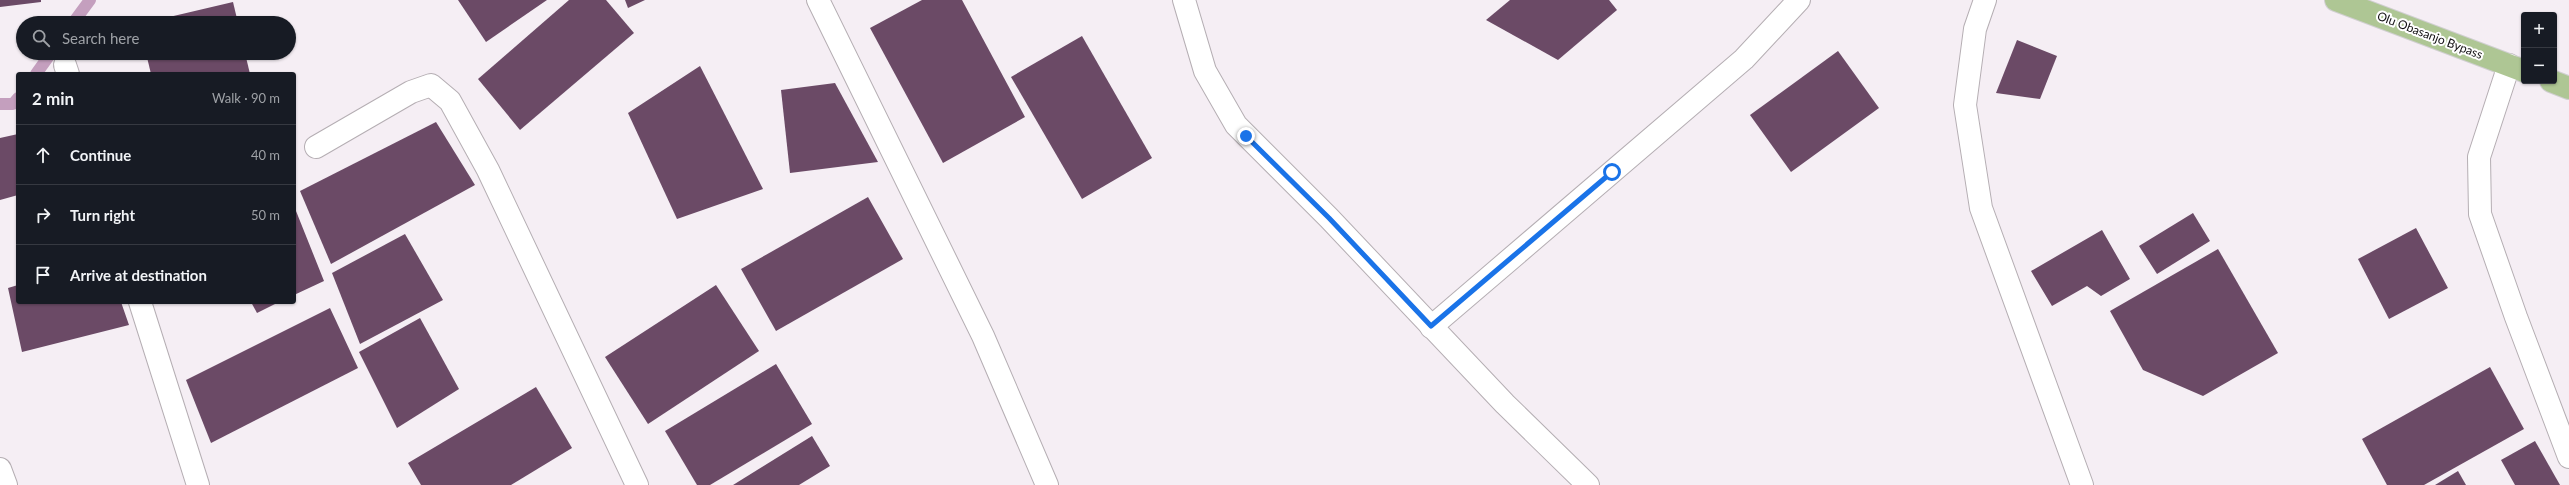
<!DOCTYPE html>
<html lang="en">
<head>
<meta charset="utf-8">
<style>
  :root { --surface:#171b24; --page:#242831; --text:#f1f3f6; --muted:#9ea1a6; --line:#363941 }
  body { margin:0; font-family:Lato,sans-serif; background:var(--page); color:var(--text) }
  .controls { position:absolute; right:12px; top:12px; display:grid; overflow:hidden; border-radius:4px; box-shadow:0 1px 3px #0004 }
  .controls button { width:36px; height:36px; display:grid; place-items:center; padding:0; border:0; border-bottom:1px solid var(--line); background:var(--surface); color:var(--text); font:20px sans-serif }
  .stop { position:absolute; width:12px; height:12px; margin:-9px; border:3px solid #1a73e8; border-radius:50%; background:#fff }
  .stop.end { background:#1a73e8; border-color:#fff; box-shadow:0 1px 4px #0008 }
  .list { margin:0; padding:0; list-style:none }
  h2 { display:flex; justify-content:space-between; align-items:center; height:52px; margin:0; padding:0 16px; font-size:17px }
  h2 small { font-size:13px; font-weight:400; color:var(--muted) }
  .list li { display:grid; grid-template-columns:26px 1fr auto; gap:12px; align-items:center; box-sizing:border-box; height:60px; padding:0 16px; border-top:1px solid var(--line) }
  .list b { display:block; font-size:15px; white-space:nowrap }
  .list em { font-size:13px; font-style:normal; color:var(--muted) }
  .icon { flex:none; width:22px; height:22px; fill:none; stroke:currentColor; stroke-width:2; stroke-linecap:round; stroke-linejoin:round }
  .map { position:relative; flex:none; width:2569px; height:485px; overflow:hidden }
  .search { position:absolute; background:var(--surface); box-shadow:0 1px 3px #0004; left:16px; top:16px; width:280px; height:44px; display:flex; align-items:center; gap:10px; box-sizing:border-box; padding:0 14px; border-radius:22px; color:var(--muted); font-size:15px }
  .panel { position:absolute; background:var(--surface); box-shadow:0 1px 3px #0004; left:16px; top:72px; width:280px; height:232px; border-radius:4px }
  .map>svg:first-child { display:block }
</style>
</head>
<body>
<div class="map">
<svg width="2569" height="485" viewBox="0 0 2569 485">
  <rect width="100%" height="100%" fill="#f5eef4"/>
  <g fill="none" stroke-linecap="round" stroke-linejoin="round">
    <g stroke="#c49fbe" stroke-width="12">
      <path d="M73,23L90,0"/>
      <path d="M36,74L51,53"/>
      <path d="M0,104H13L18,98"/>
    </g>
  </g>
  <g fill="#6b4a66">
    <path d="M0,0H41V2L0,7Z"/>
    <path d="M458,0H547L486,42Z"/>
    <path d="M569,0H606L634,33L520,130L478,79Z"/>
    <path d="M625,0H645L628,8Z"/>
    <path d="M922,0H962L1025,117L943,163L870,28Z"/>
    <path d="M1510,0H1609L1617,10L1558,60L1486,20Z"/>
    <path d="M233,2L238,23H149L148,22Z"/>
    <path d="M1082,36L1152,158L1082,199L1011,77Z"/>
    <path d="M2017,40L2057,56L2040,99L1996,93Z"/>
    <path d="M1838,51L1879,108L1791,172L1750,115Z"/>
    <path d="M146,53H245L250,74H151Z"/>
    <path d="M700,66L763,189L677,219L628,113Z"/>
    <path d="M835,83L878,162L790,173L781,90Z"/>
    <path d="M436,122L475,185L331,264L300,191Z"/>
    <path d="M18,134V195L0,200V138Z"/>
    <path d="M868,197L903,259L776,331L741,269Z"/>
    <path d="M296,211L324,281L294,295V212Z"/>
    <path d="M2193,213L2210,241L2157,274L2139,246Z"/>
    <path d="M2416,228L2448,288L2389,319L2358,259Z"/>
    <path d="M2102,230L2130,279L2101,296L2087,286L2052,306L2031,271Z"/>
    <path d="M405,234L443,300L360,344L332,273Z"/>
    <path d="M2218,249L2278,353L2203,396L2143,370L2110,311Z"/>
    <path d="M18,285V302H121L129,325L22,352L8,288Z"/>
    <path d="M716,285L759,351L648,424L605,357Z"/>
    <path d="M251,302H279L257,313Z"/>
    <path d="M330,308L358,368L211,443L186,380Z"/>
    <path d="M420,318L459,389L397,428L359,352Z"/>
    <path d="M776,364L812,424L710,485H697L665,431Z"/>
    <path d="M2490,367L2524,429L2424,485H2387L2362,439Z"/>
    <path d="M536,387L572,448L511,485H421L408,463Z"/>
    <path d="M812,436L830,466L799,485H733Z"/>
    <path d="M2535,441L2560,485H2515L2501,460Z"/>
    <path d="M2458,471L2466,485H2435Z"/>
  </g>
  <g fill="none" stroke-linecap="round" stroke-linejoin="round">
    <g stroke="#b5aeb3" stroke-width="24">
      <g id="minor">
        <path d="M818,0L983,336L1047,485"/>
        <path d="M1184,0L1205,71L1236,125L1329,218L1505,404L1588,485"/>
        <path d="M1985,0L1975,29L1965,105L1981,208L2082,485"/>
        <path d="M65,65L68,74"/>
        <path d="M2509,65L2479,157L2480,214L2516,317L2569,457"/>
        <path d="M316,147L411,92L431,85L450,101L488,170L637,485"/>
        <path d="M140,302L198,485"/>
        <path d="M1431,327L1744,59L1799,0"/>
        <path d="M0,469L6,485"/>
      </g>
    </g>
    <g stroke="#d0cfd0" stroke-width="24">
      <g id="major">
        <path d="M2336,0L2524,71"/>
        <path d="M2551,81L2569,88"/>
      </g>
    </g>
    <use href="#minor" stroke="#fff" stroke-width="22"/>
    <use href="#major" stroke="#aec694" stroke-width="22"/>
  </g>
  <g fill="none" stroke-linecap="round" stroke-linejoin="round">
    <path stroke="#1a73e8" stroke-width="5" d="M1246,136L1329,218L1431,326L1612,172"/>
  </g>
  <g text-anchor="middle" dominant-baseline="central" stroke-width="4" stroke-linejoin="round" paint-order="stroke">
    <g font-size="12" fill="#121012" stroke="#fff">
      <text transform="translate(2430 35) rotate(21)">Olu Obasanjo Bypass</text>
    </g>
  </g>
</svg>
<div class="controls">
<button>+</button>
<button>−</button>
</div>
<div class="stop" style="left:1612px;top:172px"></div>
<div class="stop end" style="left:1246px;top:136px"></div>
<div class="search"><svg class="icon" aria-label="search" viewBox="0 0 24 24"><circle cx="10" cy="10" r="6"/><path d="M15 15l6 6"/></svg>Search here</div>
<section class="panel">
<h2>2 min<small>Walk · 90 m</small></h2>
<ul class="list">
<li><svg class="icon" aria-label="ahead" viewBox="0 0 24 24"><path d="M12 20V5M6 11l6-6 6 6"/></svg><div><b>Continue</b></div><em>40 m</em></li>
<li><svg class="icon" aria-label="right" viewBox="0 0 24 24"><path d="M7 20v-9h11M14 6l5 5-5 5"/></svg><div><b>Turn right</b></div><em>50 m</em></li>
<li><svg class="icon" aria-label="arrive" viewBox="0 0 24 24"><path d="M6 21V4h12l-3 4 3 4H6"/></svg><div><b>Arrive at destination</b></div></li>
</ul>
</section>
</div>
</body>
</html>
